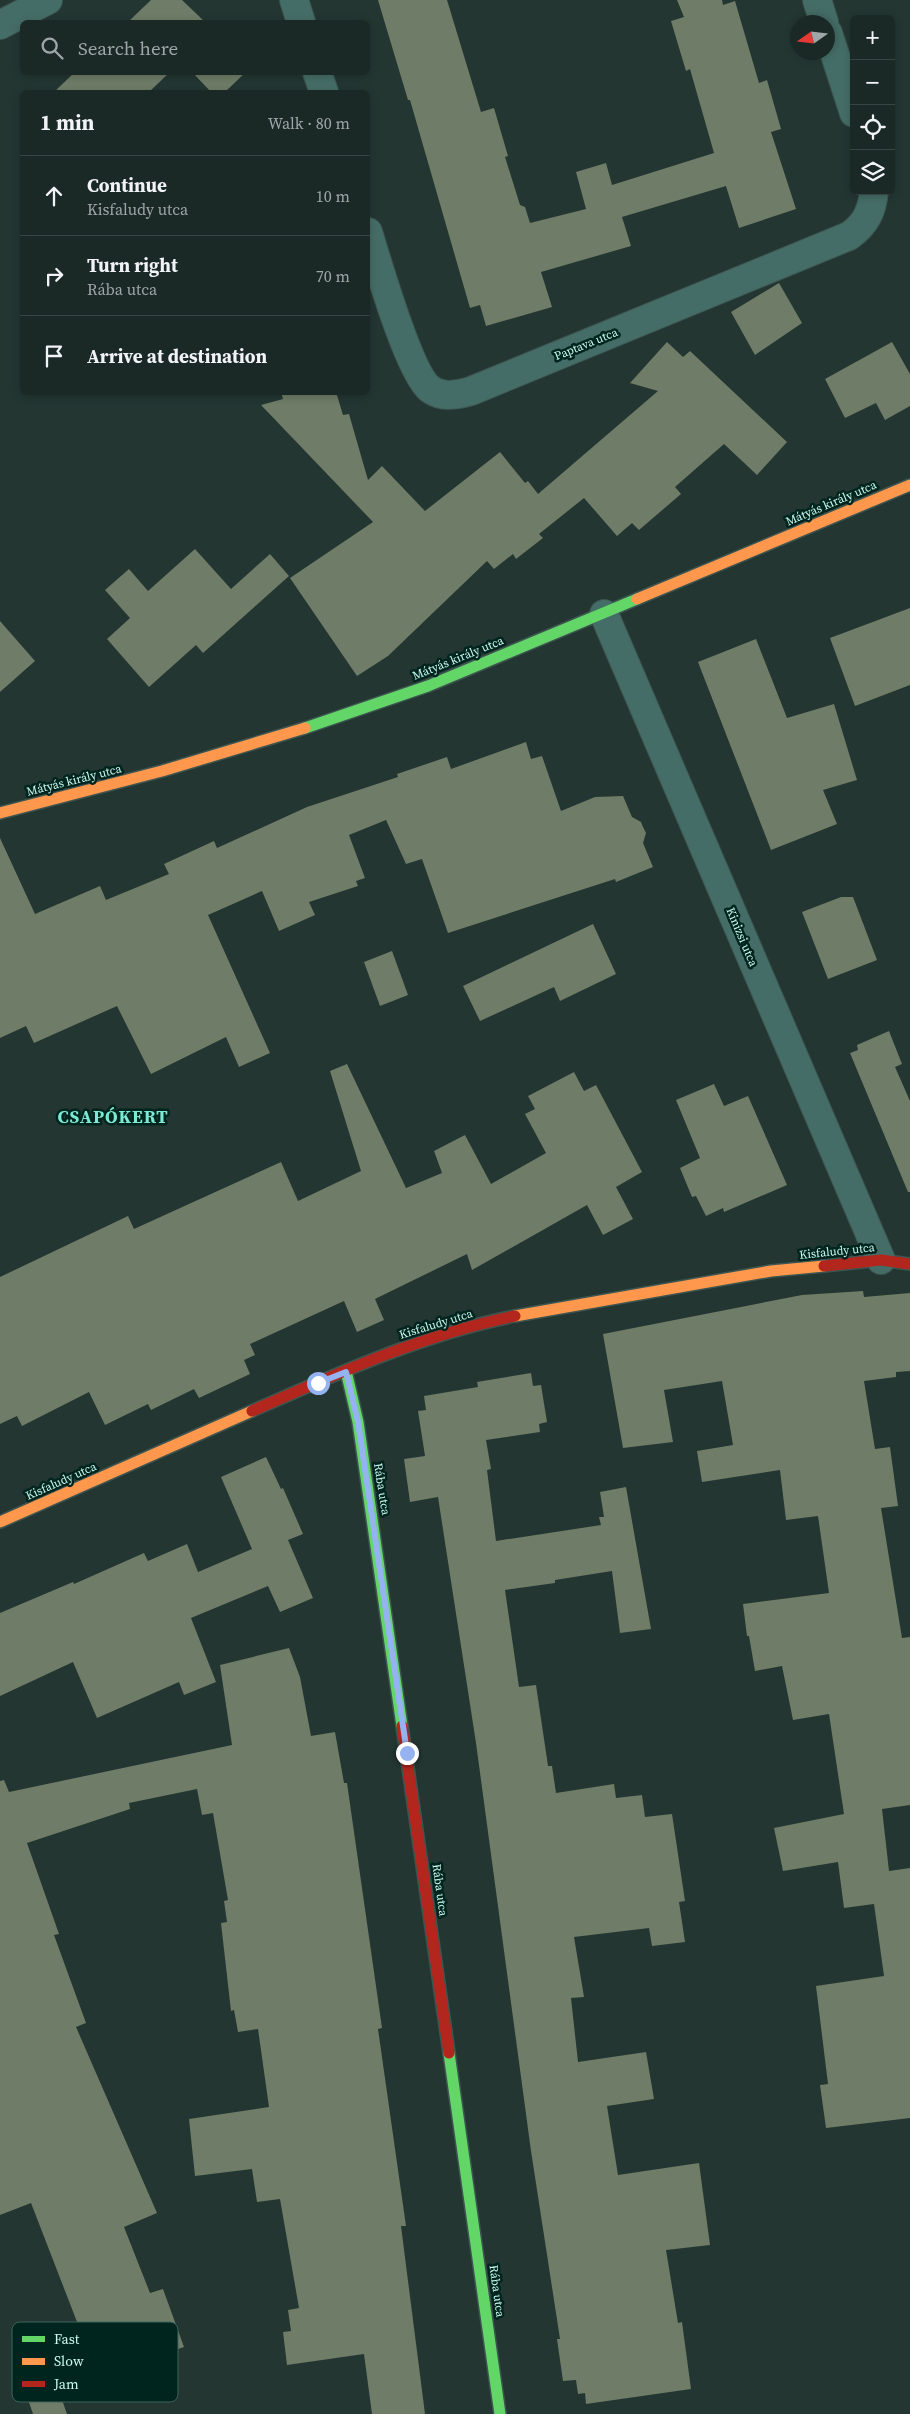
<!DOCTYPE html>
<html lang="en">
<head>
<meta charset="utf-8">
<style>
  :root { --surface:#1a2826; --page:#23302e; --text:#f1f3f6; --muted:#9fa6a7; --line:#384443 }
  body { margin:0; font-family:"Source Serif 4",serif; background:var(--page); color:var(--text) }
  .controls { position:absolute; right:15px; top:15px; display:grid; overflow:hidden; border-radius:8px; box-shadow:0 2px 8px #0003 }
  .controls button { width:45px; height:45px; display:grid; place-items:center; padding:0; border:0; border-bottom:1px solid var(--line); background:var(--surface); color:var(--text); font:25px sans-serif }
  .compass { position:absolute; left:790px; top:15px; width:45px; height:45px; border-radius:50%; background:var(--surface); box-shadow:0 2px 8px #0003; rotate:256deg }
  .stop { position:absolute; width:15px; height:15px; margin:-11px; border:4px solid #95b2f1; border-radius:50%; background:#fff }
  .stop.end { background:#95b2f1; border-color:#fff; box-shadow:0 1px 5px #0008 }
  .list { margin:0; padding:0; list-style:none }
  h2 { display:flex; justify-content:space-between; align-items:center; height:65px; margin:0; padding:0 20px; font-size:21px }
  h2 small { font-size:16px; font-weight:400; color:var(--muted) }
  .list li { display:grid; grid-template-columns:32px 1fr auto; gap:15px; align-items:center; box-sizing:border-box; height:80px; padding:0 20px; border-top:1px solid var(--line) }
  .list b { display:block; font-size:19px; white-space:nowrap }
  .list p { margin:0; font-size:16px; white-space:nowrap; color:var(--muted) }
  .list em { font-size:16px; font-style:normal; color:var(--muted) }
  .icon { flex:none; width:28px; height:28px; fill:none; stroke:currentColor; stroke-width:2; stroke-linecap:round; stroke-linejoin:round }
  .map { position:relative; flex:none; width:910px; height:2414px; overflow:hidden }
  .search { position:absolute; background:var(--surface); box-shadow:0 2px 8px #0003; left:20px; top:20px; width:350px; height:55px; display:flex; align-items:center; gap:12px; box-sizing:border-box; padding:0 18px; border-radius:8px; color:var(--muted); font-size:19px }
  .panel { position:absolute; background:var(--surface); box-shadow:0 2px 8px #0003; left:20px; top:90px; width:350px; height:305px; border-radius:8px }
  .map>svg:first-child { display:block }
</style>
</head>
<body>
<div class="map">
<svg width="910" height="2414" viewBox="0 0 910 2414">
  <rect width="100%" height="100%" fill="#233632"/>
  <g fill="#6f7c67">
    <path d="M151,0H182L205,22H128Z"/>
    <path d="M378,0H447L481,112L494,108L508,156L505,157L520,205L525,207L530,223L586,209L576,172L606,163L612,185L714,153L690,69L686,71L671,21L684,17L677,0H722L723,5L735,1L759,83L767,80L781,129L771,132L796,209L739,228L726,186L622,217L631,246L541,272L552,307L486,326L480,305L470,308L410,100H408Z"/>
    <path d="M75,72H170L149,92H54Z"/>
    <path d="M192,72H246L225,92H211Z"/>
    <path d="M779,283L802,323L755,355L731,312Z"/>
    <path d="M667,342L683,357L690,351L787,442L757,475L724,444L675,487L681,494L639,530L632,523L617,536L584,498L539,534L543,538L516,559L513,554L494,569L487,561L388,656L357,676L290,578L373,522L261,405L283,399L281,392H336L343,415L349,414L368,480L382,466L425,511L500,452L525,483L528,481L538,494L658,391L630,383Z"/>
    <path d="M892,342L910,374V406L885,420L876,403L845,418L825,379Z"/>
    <path d="M195,549L231,589L270,554L289,576L203,653L196,645L149,687L107,639L130,618L105,590L129,569L148,591Z"/>
    <path d="M910,608V685L855,706L830,638Z"/>
    <path d="M0,621L35,661L0,692Z"/>
    <path d="M756,639L787,718L834,704L857,780L823,790L837,824L771,850L698,662Z"/>
    <path d="M526,742L531,759L542,756L561,811L595,797L623,796L632,817L641,822L643,827L646,833L643,843L653,867L616,882L615,879L448,933L422,859L406,864L386,820L349,835L365,878L356,881L358,886L309,902L315,915L279,931L262,891L208,915L270,1053L239,1067L226,1037L151,1074L117,1006L34,1043L26,1026L0,1038V838L35,914L100,886L106,900L169,874L164,864L214,841L217,848L307,807L398,777L397,774L447,757L451,769Z"/>
    <path d="M841,897H853L877,960L828,979L802,912Z"/>
    <path d="M593,924L616,974L560,1001L554,987L480,1021L463,986Z"/>
    <path d="M392,951L408,995L380,1006L364,962Z"/>
    <path d="M889,1031L902,1064L895,1067L910,1101V1192H908L850,1053L858,1050L857,1045Z"/>
    <path d="M347,1064L406,1188L442,1173L434,1151L465,1135L491,1184L546,1153L525,1114L535,1109L528,1096L574,1072L584,1091L596,1085L642,1172L616,1187L633,1219L603,1235L587,1205L472,1270L467,1254L375,1299L384,1320L357,1332L344,1301L250,1344L255,1355L244,1360L250,1374L199,1398L194,1389L151,1410L148,1404L105,1425L89,1392L22,1426L17,1416L0,1424V1277L128,1216L134,1229L281,1162L298,1201L361,1171L330,1071Z"/>
    <path d="M714,1084L724,1106L748,1096L787,1185L724,1212L723,1208L706,1216L696,1196L692,1197L680,1168L700,1158L676,1100Z"/>
    <path d="M863,1291L864,1297L910,1293V1371L896,1372V1377L864,1381L875,1449L890,1447L898,1506L881,1508L902,1638L910,1637V1805L882,1809L889,1871L910,1868V2118L826,2128L820,2085L828,2084L816,1986L884,1976L874,1904L844,1908L838,1862L783,1871L774,1828L844,1814L829,1714L793,1720L782,1666L755,1671L749,1636H747L743,1604L829,1593L818,1516L786,1520L780,1470L702,1482L697,1451L733,1445L722,1381L664,1390L673,1442L623,1448L603,1334L802,1295Z"/>
    <path d="M531,1373L533,1386L541,1385L547,1422L539,1424L540,1432L486,1440L491,1469L487,1470L496,1541L601,1525L599,1517H604L600,1492L626,1487L651,1629L620,1633L612,1571L555,1580V1583L505,1590L519,1687L536,1685L548,1766H552L556,1793L614,1784L616,1798L642,1795L645,1817L672,1814L685,1901L679,1902L685,1942L652,1946L649,1928L574,1937L584,1997L571,1998L578,2062L646,2052L654,2099L607,2106L618,2175L699,2163L710,2245L666,2250L678,2323L682,2322L691,2389L586,2404L585,2393L578,2394L576,2380L563,2381L557,2339H560L531,2151L476,1743L438,1497L410,1502L404,1459L425,1456L418,1411L426,1410L424,1396L478,1387L477,1382Z"/>
    <path d="M266,1457L281,1489L283,1488L303,1534L288,1540L313,1598L280,1612L268,1586L191,1618L216,1682L184,1695L179,1682L97,1718L73,1662L0,1696V1613L73,1582L74,1584L144,1553L148,1561L187,1544L198,1572L252,1549L221,1477Z"/>
    <path d="M289,1648L300,1677L311,1736L335,1732L344,1783H347L382,2028L378,2029L406,2226H401L425,2414H372L364,2354L287,2365L283,2332L291,2331L288,2310L299,2308L280,2199L257,2202L252,2169L195,2176L189,2119L269,2107L258,2029L238,2032L234,2010L231,2011L221,1923L227,1922L224,1901L228,1900L213,1813L202,1815L197,1789L129,1803L130,1809L27,1843L59,1934L54,1935L86,2023L76,2027L157,2213L124,2227L150,2293L163,2289L184,2347L101,2376L102,2379L60,2394L67,2414H33L15,2361L35,2354L31,2344L79,2327L31,2203L0,2215V1781L4,1780L9,1792L232,1745L220,1665Z"/>
  </g>
  <g fill="none" stroke-linecap="round" stroke-linejoin="round">
    <g stroke="#3d5550" stroke-width="30">
      <g id="street">
        <path d="M294,0L301,22"/>
        <path d="M817,0L824,22"/>
        <path d="M0,25L48,0"/>
        <path d="M828,33L854,113"/>
        <path d="M317,72L324,92"/>
        <path d="M368,232C377,261 409,373 430,389C442,398 457,395 471,391L849,236C866,224 872,211 874,191"/>
        <path d="M604,614L881,1260"/>
      </g>
    </g>
    <g stroke="#3d5550" stroke-width="14">
      <g id="fast">
        <path d="M305,728L428,686L637,599"/>
        <path d="M346,1371L358,1422L402,1726"/>
        <path d="M449,2053L500,2414"/>
      </g>
    </g>
    <g stroke="#3d5550" stroke-width="14">
      <g id="slow">
        <path d="M637,599L910,485"/>
        <path d="M0,813L162,771L305,728"/>
        <path d="M515,1316L771,1271L824,1266"/>
        <path d="M0,1522L252,1411"/>
      </g>
    </g>
    <g stroke="#3d5550" stroke-width="14">
      <g id="jam">
        <path d="M824,1266L881,1260L910,1264"/>
        <path d="M252,1411C336,1374 424,1334 515,1316"/>
        <path d="M402,1726L449,2053"/>
      </g>
    </g>
    <use href="#street" stroke="#456d67" stroke-width="28"/>
    <use href="#fast" stroke="#63d668" stroke-width="11"/>
    <use href="#slow" stroke="#ff974d" stroke-width="11"/>
    <use href="#jam" stroke="#b3261e" stroke-width="11"/>
  </g>
  <g fill="none" stroke-linecap="round" stroke-linejoin="round">
    <path stroke="#95b2f1" stroke-width="6" d="M318,1383L346,1372L358,1422L407,1753"/>
  </g>
  <g text-anchor="middle" dominant-baseline="central" stroke-width="5" stroke-linejoin="round" paint-order="stroke">
    <g font-size="12" fill="#c8faee" stroke="#00241e">
      <text transform="translate(586 344) rotate(-22)">Paptava utca</text>
      <text transform="translate(831 503) rotate(-23)">Mátyás király utca</text>
      <text transform="translate(458 658) rotate(-22)">Mátyás király utca</text>
      <text transform="translate(74 780) rotate(-14)">Mátyás király utca</text>
      <text transform="translate(742 937) rotate(67)">Kinizsi utca</text>
      <text transform="translate(837 1251) rotate(-6)">Kisfaludy utca</text>
      <text transform="translate(436 1324) rotate(-17)">Kisfaludy utca</text>
      <text transform="translate(61 1481) rotate(-24)">Kisfaludy utca</text>
      <text transform="translate(382 1489) rotate(81)">Rába utca</text>
      <text transform="translate(440 1890) rotate(82)">Rába utca</text>
      <text transform="translate(497 2291) rotate(82)">Rába utca</text>
    </g>
    <g font-size="18" font-weight="bold" letter-spacing="1" fill="#7be9d3" stroke="#00241e">
      <text x="113" y="1116">CSAPÓKERT</text>
    </g>
  </g>
  <rect x="12" y="2322" width="166" height="80" rx="8" fill="#00241e" stroke="#3c645c" stroke-width="1"/>
  <rect x="22" y="2336" width="23" height="6" fill="#63d668"/>
  <rect x="22" y="2358" width="23" height="7" fill="#ff974d"/>
  <rect x="22" y="2381" width="23" height="6" fill="#b3261e"/>
  <g font-size="14" fill="#c8faee">
    <text x="54" y="2344">Fast</text>
    <text x="54" y="2366">Slow</text>
    <text x="54" y="2389">Jam</text>
  </g>
</svg>
<div class="controls">
<button>+</button>
<button>−</button>
<button><svg class="icon" aria-label="locate" viewBox="0 0 24 24"><circle cx="12" cy="12" r="6"/><path d="M12 2v4M12 18v4M2 12h4M18 12h4"/></svg></button>
<button><svg class="icon" aria-label="layers" viewBox="0 0 24 24"><path d="M12 4l9 5-9 5-9-5zM3 14l9 5 9-5"/></svg></button>
</div>
<svg class="compass" viewBox="-18 -18 36 36"><path d="M0-13l5 13h-10z" fill="#e53935"/><path d="M0 13l5-13h-10z" fill="#9fa6a7"/></svg>
<div class="stop" style="left:318px;top:1383px"></div>
<div class="stop end" style="left:407px;top:1753px"></div>
<div class="search"><svg class="icon" aria-label="search" viewBox="0 0 24 24"><circle cx="10" cy="10" r="6"/><path d="M15 15l6 6"/></svg>Search here</div>
<section class="panel">
<h2>1 min<small>Walk · 80 m</small></h2>
<ul class="list">
<li><svg class="icon" aria-label="ahead" viewBox="0 0 24 24"><path d="M12 20V5M6 11l6-6 6 6"/></svg><div><b>Continue</b><p>Kisfaludy utca</p></div><em>10 m</em></li>
<li><svg class="icon" aria-label="right" viewBox="0 0 24 24"><path d="M7 20v-9h11M14 6l5 5-5 5"/></svg><div><b>Turn right</b><p>Rába utca</p></div><em>70 m</em></li>
<li><svg class="icon" aria-label="arrive" viewBox="0 0 24 24"><path d="M6 21V4h12l-3 4 3 4H6"/></svg><div><b>Arrive at destination</b></div></li>
</ul>
</section>
</div>
</body>
</html>
